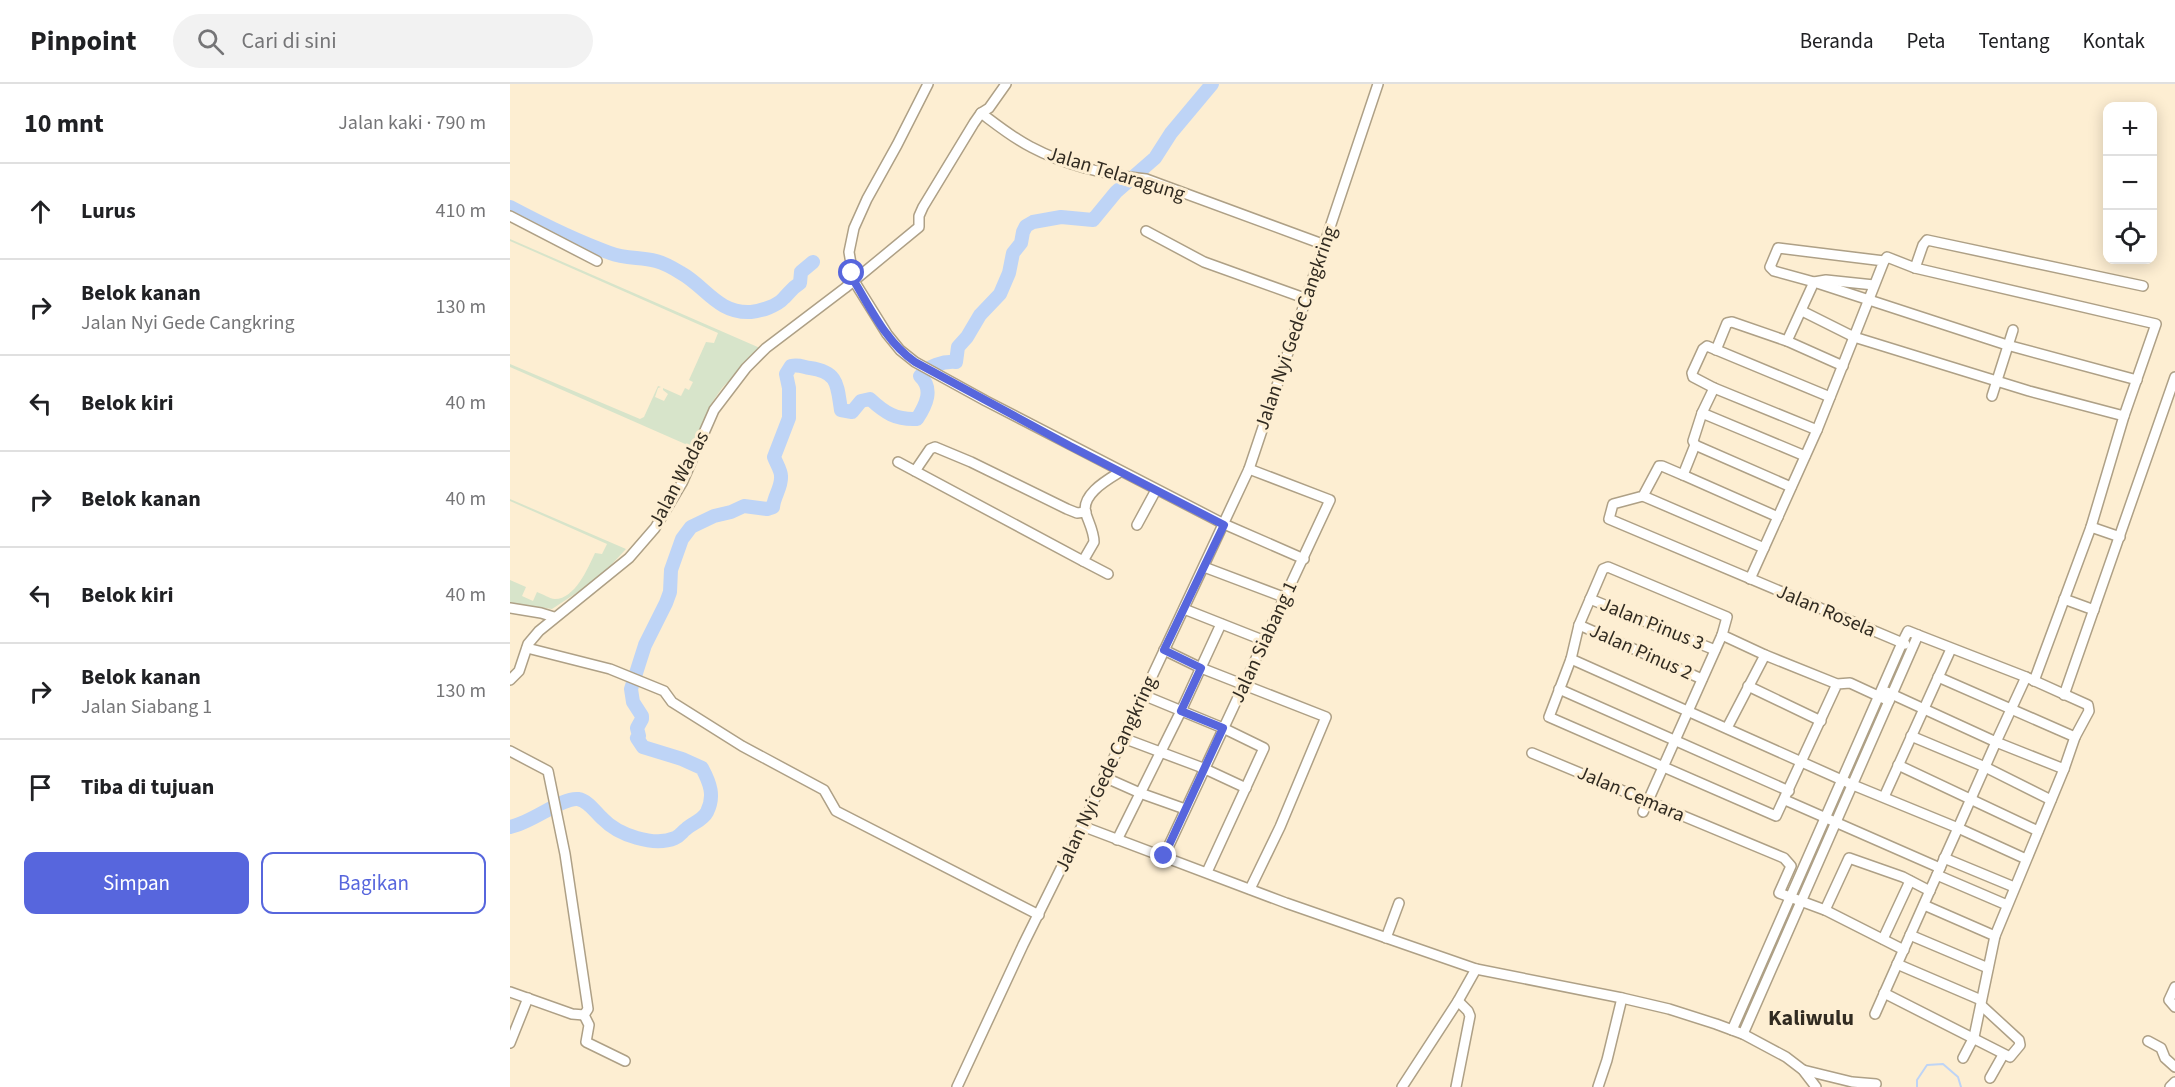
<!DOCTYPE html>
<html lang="id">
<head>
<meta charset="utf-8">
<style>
  :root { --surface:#fff; --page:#f2f2f2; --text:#202124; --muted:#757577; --line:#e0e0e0; --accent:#5766dd }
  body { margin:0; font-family:"Source Sans 3",sans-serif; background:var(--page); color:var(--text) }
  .controls { position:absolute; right:18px; top:18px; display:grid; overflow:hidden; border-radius:12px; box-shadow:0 3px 15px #0003 }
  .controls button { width:54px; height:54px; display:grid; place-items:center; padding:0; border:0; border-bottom:2px solid var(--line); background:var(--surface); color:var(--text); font:30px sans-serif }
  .stop { position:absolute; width:18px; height:18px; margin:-14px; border:4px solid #5766dd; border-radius:50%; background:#fff }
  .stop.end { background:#5766dd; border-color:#fff; box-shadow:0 2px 6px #0008 }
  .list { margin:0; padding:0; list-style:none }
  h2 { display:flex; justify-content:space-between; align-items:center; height:78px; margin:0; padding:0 24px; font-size:26px }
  h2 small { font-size:20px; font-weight:400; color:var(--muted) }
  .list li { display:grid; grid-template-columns:39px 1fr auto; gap:18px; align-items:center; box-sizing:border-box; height:96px; padding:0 24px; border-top:2px solid var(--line) }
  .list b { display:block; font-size:22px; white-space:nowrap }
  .list p { margin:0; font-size:20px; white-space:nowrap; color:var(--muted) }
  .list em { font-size:20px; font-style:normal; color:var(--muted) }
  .actions { display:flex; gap:12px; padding:18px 24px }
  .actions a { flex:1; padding:14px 0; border:2px solid var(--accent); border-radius:12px; text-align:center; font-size:21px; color:var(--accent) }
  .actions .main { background:var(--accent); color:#fff }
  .icon { flex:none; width:33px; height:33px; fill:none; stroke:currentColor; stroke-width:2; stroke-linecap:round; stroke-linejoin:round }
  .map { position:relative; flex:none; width:1665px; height:1003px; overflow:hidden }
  header { display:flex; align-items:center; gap:36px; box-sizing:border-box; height:84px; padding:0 30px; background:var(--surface); border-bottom:2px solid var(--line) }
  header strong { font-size:28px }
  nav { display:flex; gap:33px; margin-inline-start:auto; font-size:21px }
  .search { width:420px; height:54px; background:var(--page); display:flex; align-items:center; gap:15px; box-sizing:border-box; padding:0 21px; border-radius:33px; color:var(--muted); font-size:22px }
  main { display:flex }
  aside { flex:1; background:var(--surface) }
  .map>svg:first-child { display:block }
</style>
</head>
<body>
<header>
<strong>Pinpoint</strong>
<div class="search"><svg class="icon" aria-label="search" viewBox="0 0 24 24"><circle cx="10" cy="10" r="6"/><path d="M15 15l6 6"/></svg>Cari di sini</div>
<nav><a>Beranda</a><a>Peta</a><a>Tentang</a><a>Kontak</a></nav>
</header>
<main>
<aside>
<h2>10 mnt<small>Jalan kaki · 790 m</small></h2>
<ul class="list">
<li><svg class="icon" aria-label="ahead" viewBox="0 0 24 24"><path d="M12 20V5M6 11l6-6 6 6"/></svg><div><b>Lurus</b></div><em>410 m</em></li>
<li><svg class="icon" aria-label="right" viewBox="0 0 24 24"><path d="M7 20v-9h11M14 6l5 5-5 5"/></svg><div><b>Belok kanan</b><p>Jalan Nyi Gede Cangkring</p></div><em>130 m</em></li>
<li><svg class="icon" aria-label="left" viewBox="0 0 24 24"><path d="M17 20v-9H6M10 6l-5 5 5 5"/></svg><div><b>Belok kiri</b></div><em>40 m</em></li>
<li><svg class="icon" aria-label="right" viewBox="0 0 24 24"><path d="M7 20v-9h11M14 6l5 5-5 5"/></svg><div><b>Belok kanan</b></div><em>40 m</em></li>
<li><svg class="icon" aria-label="left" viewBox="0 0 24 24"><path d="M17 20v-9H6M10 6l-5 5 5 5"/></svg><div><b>Belok kiri</b></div><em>40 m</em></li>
<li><svg class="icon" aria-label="right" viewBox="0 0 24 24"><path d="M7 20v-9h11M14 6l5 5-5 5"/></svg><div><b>Belok kanan</b><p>Jalan Siabang 1</p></div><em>130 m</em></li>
<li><svg class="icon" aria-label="arrive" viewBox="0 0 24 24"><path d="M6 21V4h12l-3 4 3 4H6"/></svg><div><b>Tiba di tujuan</b></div></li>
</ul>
<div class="actions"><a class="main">Simpan</a><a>Bagikan</a></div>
</aside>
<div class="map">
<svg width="1665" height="1003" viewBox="0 0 1665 1003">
  <rect width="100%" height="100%" fill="#fdeed2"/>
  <g fill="#d7e4ca">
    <path d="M0,155L250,264L212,304L201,320L182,363L0,283V280L130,335L134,333L148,302L151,303L148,304L145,313L154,317L158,310L153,306V304L171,312L175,304L179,306L183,298L179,296L196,258L204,259L208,249L0,157Z"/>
    <path d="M0,415L116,465L89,494L42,525L0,519V496L16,503L12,512L23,517L27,508C33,510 40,515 45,515C65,515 78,484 85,469L92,470L97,460L0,417Z"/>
  </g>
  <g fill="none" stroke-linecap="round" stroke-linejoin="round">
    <path stroke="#bed4f6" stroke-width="2" d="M1407,1003V996L1417,981L1433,980L1448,993L1451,1003"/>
    <g stroke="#bed4f6" stroke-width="14">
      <path d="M0,123C32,140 66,157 100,169C115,175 131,173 146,177C154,179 163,184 171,189C195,202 208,230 241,228C251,227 267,222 274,214C280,208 282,204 290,199L291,188L303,178"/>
      <path d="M0,743C22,739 52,713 68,715C79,717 85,728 93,735C108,751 144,763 165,754C170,752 172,748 176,745C183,739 193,736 197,728C205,712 200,699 192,684L172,675L133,663L127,654L129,652L127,644L132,635V632L123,618L121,605L135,561L156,519L160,508L161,486L172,455L181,443L204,432L221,428L234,422L257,425L263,423C264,412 272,403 271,392C271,386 266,379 264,373L279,334V304L276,290L281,282C289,280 293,283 300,284C329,288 327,302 331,326L342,328L351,317L360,315C375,329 386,336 407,335C416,321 424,305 410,292C418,282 433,277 446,278L448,263L457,253L470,231L490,210L499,189L503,169L511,159L513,148L516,142L523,138L551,133L583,136L606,108L645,74L661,49L702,0"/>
    </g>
    <g stroke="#aea086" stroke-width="12">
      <g id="street">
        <path d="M418,0L387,61L357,115L344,144L339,168L344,197L377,250L390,266L405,278L476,317L714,440L794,475"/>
        <path d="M471,29C487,41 503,54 521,63C555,81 597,91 636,95L815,161"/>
        <path d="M0,132L87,177"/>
        <path d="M636,147L694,178L797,215"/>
        <path d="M1374,177L1377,173L1405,184L1646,240L1614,332L1581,443L1524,597"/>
        <path d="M1405,184L1413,161L1417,156L1633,202"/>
        <path d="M1292,227L1344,253L1374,177L1268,164L1260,183L1264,187L1304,198L1316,196L1364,201"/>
        <path d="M1277,257L1304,198L1497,261L1627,296"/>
        <path d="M1206,266L1217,239L1222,238L1277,257L1333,282"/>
        <path d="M1204,304L1192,329L1183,357L1185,361L1173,391L1152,382H1149L1133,412L1103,420L1099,435L1395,560"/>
        <path d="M1482,312L1503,246"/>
        <path d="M1192,329L1295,372"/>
        <path d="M1307,346L1344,253L1519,307L1614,332"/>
        <path d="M1185,361L1281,403"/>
        <path d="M388,378L573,477L584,458C584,448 579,439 576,430C570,411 597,396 610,388"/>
        <path d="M405,387L420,365L425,363L461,378L557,425L567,429L576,428"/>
        <path d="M1173,391L1268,433"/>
        <path d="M1133,412L1254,464"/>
        <path d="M627,441L646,406"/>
        <path d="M1581,443L1610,453"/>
        <path d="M573,477L598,490"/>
        <path d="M694,483L776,514"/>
        <path d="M1240,495L1307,346L1204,304L1183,293L1182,289L1193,265L1197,262L1320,313"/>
        <path d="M1080,515L1205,566"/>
        <path d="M1554,515L1584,526"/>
        <path d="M0,524L31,529L44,533"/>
        <path d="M674,525L755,557"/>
        <path d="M1069,541L1192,595"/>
        <path d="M17,564L100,585L154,607L162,618L232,662L314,706L326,727L529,831"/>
        <path d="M654,566L691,584L816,633L770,743L740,805"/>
        <path d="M1061,575L1343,701L1448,744L1430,784"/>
        <path d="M1428,593L1565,653"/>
        <path d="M0,596L9,587L18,560L29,547L119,474L145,444L172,399L204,326L236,284L256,264L335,204L409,143V132L413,123L464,39L471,29L479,24L496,0"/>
        <path d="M1327,600L1266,732L1039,633L1061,575L1069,541L1093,485L1098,483L1217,533L1212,551L1255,571L1327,600L1340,599L1379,617"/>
        <path d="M1238,602L1311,637"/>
        <path d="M1049,605L1279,707"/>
        <path d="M1377,608L1486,658L1516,593L1408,551"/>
        <path d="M633,611L713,644L754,664L697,788"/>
        <path d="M1554,611L1665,293"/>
        <path d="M1217,644L1255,571"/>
        <path d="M1401,652L1475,683L1541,716"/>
        <path d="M613,654L693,684L736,704"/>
        <path d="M0,667L38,687L55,770L78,925L74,931L62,930L0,908"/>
        <path d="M1022,669L1274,774L1281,782L1269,809L1315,826L1394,866"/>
        <path d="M1388,681L1528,747"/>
        <path d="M594,693L630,709L675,725"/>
        <path d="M1374,713L1441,565"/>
        <path d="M1275,716L1430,784L1365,930"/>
        <path d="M1133,728L1212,551"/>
        <path d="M572,742L776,819L966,885L1112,914L1159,925L1206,940L1233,950L1276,973L1293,986L1306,1003"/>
        <path d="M607,756L671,627L711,540"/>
        <path d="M654,772L820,416L739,385"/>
        <path d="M1434,774L1504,803"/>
        <path d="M1516,775L1448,744L1486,658L1554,685"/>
        <path d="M1427,791L1497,821"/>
        <path d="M1414,821L1485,852"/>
        <path d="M1315,826L1339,774L1393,793L1420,807"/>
        <path d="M1400,851L1478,884"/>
        <path d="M876,854L889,819"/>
        <path d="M1373,855L1400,797"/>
        <path d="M1387,880L1471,916"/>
        <path d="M1665,903L1659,916L1665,923"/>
        <path d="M1374,909L1500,973L1510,961L1509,956L1472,922"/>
        <path d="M74,931L79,941L76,958L115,977"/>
        <path d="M1222,946L1392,559L1398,547L1408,551L1233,950"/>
        <path d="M1638,957L1651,964L1655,974L1665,983"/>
        <path d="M0,959L18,914"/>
        <path d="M1453,974L1464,953L1485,852L1554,685L1565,653L1579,627L1578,621L1516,593"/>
        <path d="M1293,986L1342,998L1366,1000"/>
        <path d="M1480,994L1493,971"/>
        <path d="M447,1003L513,861L572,742L739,385L868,0"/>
        <path d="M892,1003L948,917L966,885"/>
        <path d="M946,1003L960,932L958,927L948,917"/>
        <path d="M1088,1003L1097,976L1112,914"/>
        <path d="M1660,1003L1665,998"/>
      </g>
    </g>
    <use href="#street" stroke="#fff" stroke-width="9"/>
  </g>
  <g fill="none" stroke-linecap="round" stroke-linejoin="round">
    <path stroke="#5766dd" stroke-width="8" d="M342,189L344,197C361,225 377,259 405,278L560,362L714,441L654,566L691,584L671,627L713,644L654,772"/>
  </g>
  <g text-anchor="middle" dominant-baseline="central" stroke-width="6" stroke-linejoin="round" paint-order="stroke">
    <g font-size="20" fill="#312b21" stroke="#fdeed2">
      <text transform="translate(606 90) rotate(17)">Jalan Telaragung</text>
      <text transform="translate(786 244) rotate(-71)">Jalan Nyi Gede Cangkring</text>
      <text transform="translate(169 395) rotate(-62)">Jalan Wadas</text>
      <text transform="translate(1316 527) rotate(23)">Jalan Rosela</text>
      <text transform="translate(1142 540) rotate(22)">Jalan Pinus 3</text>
      <text transform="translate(754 558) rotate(-65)">Jalan Siabang 1</text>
      <text transform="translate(1131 568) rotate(24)">Jalan Pinus 2</text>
      <text transform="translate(596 690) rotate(-65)">Jalan Nyi Gede Cangkring</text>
      <text transform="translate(1121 710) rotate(23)">Jalan Cemara</text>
    </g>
    <g font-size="22" font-weight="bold" fill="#312b21" stroke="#fdeed2">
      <text x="1301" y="934">Kaliwulu</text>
    </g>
  </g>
</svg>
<div class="controls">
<button>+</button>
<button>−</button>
<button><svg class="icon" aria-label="locate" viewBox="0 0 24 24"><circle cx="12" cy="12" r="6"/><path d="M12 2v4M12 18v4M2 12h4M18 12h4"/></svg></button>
</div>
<div class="stop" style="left:342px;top:189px"></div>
<div class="stop end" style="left:654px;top:772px"></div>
</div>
</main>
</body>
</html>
